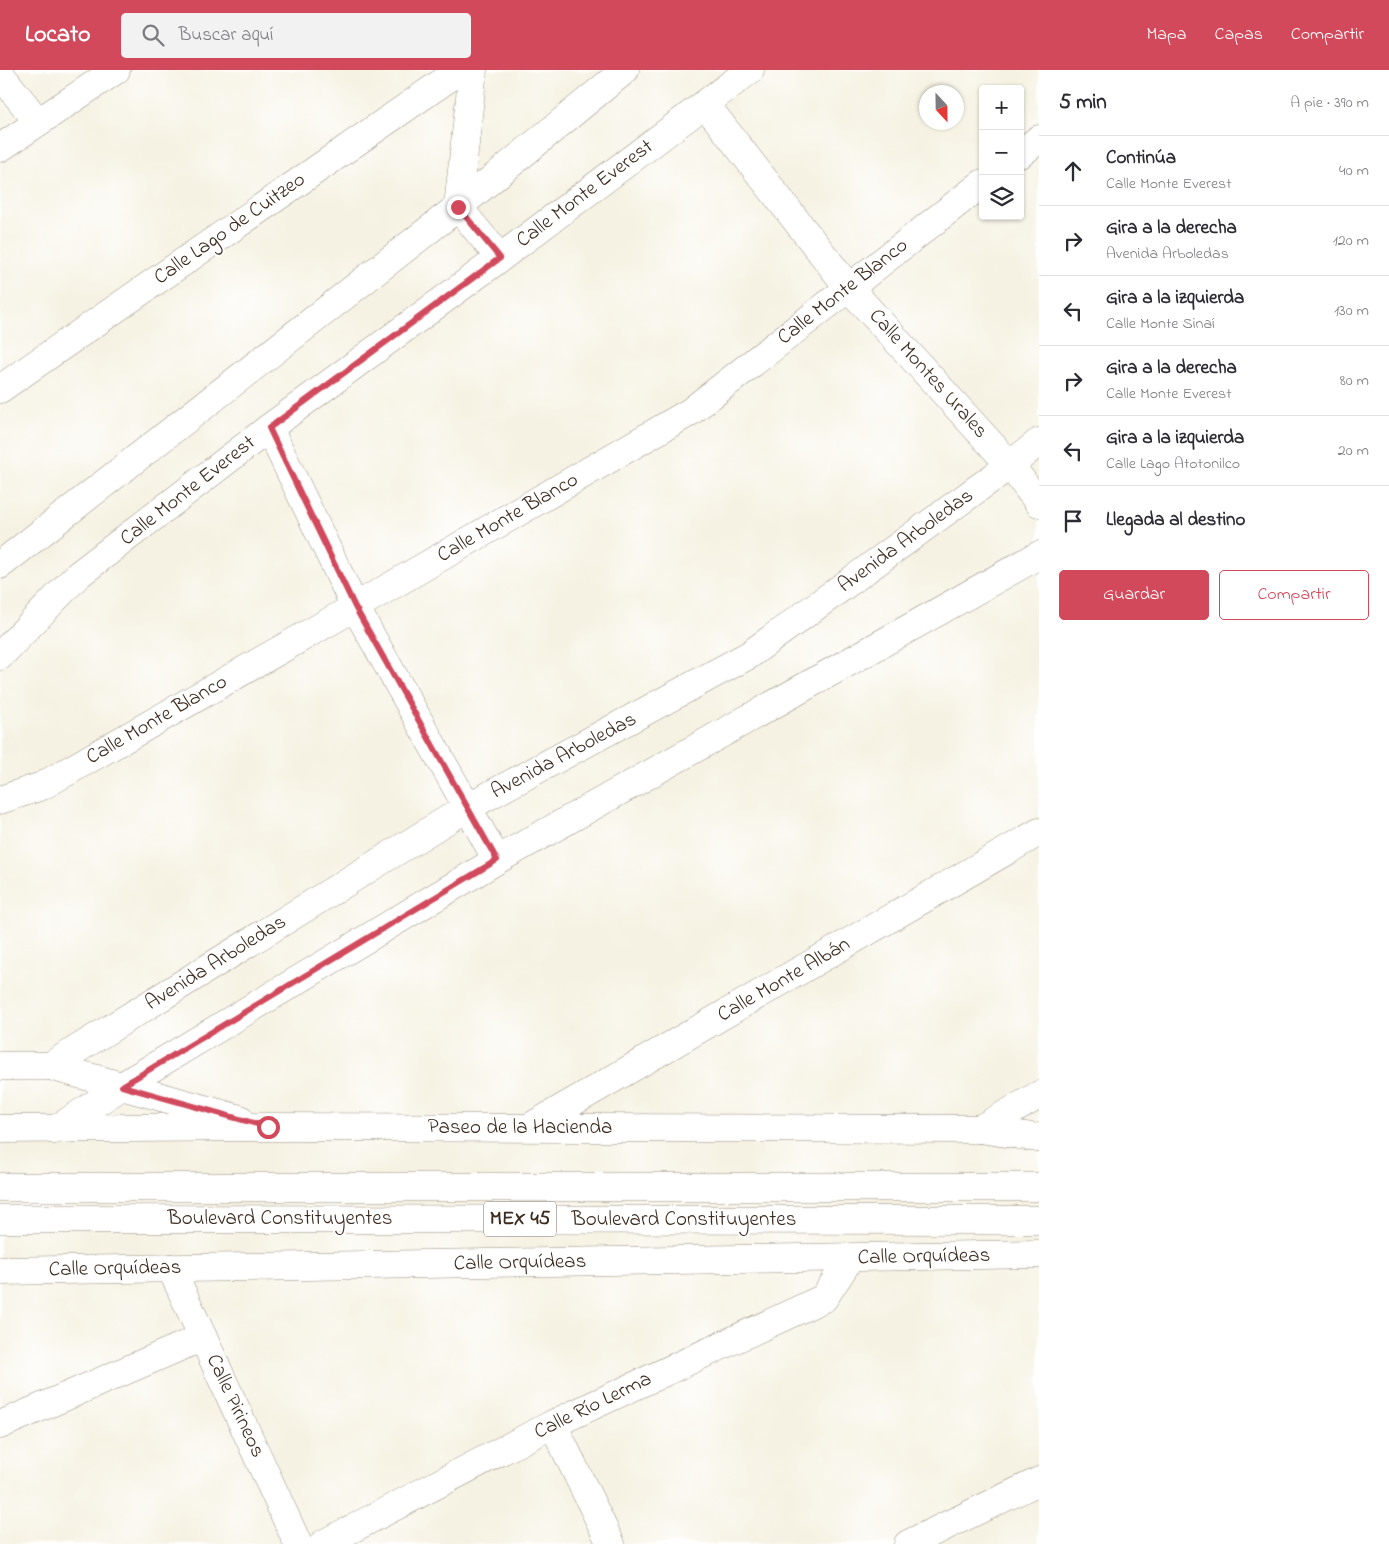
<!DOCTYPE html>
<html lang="es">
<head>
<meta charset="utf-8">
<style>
  :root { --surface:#fff; --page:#f2f2f3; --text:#2b2b33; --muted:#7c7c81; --line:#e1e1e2; --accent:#d1495b }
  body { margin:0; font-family:"Indie Flower",sans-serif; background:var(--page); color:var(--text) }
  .controls { position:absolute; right:15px; top:15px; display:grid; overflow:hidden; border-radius:5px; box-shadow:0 1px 4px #0004 }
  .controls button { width:45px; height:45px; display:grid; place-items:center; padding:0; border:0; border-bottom:1px solid var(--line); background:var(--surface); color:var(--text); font:25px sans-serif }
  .compass { position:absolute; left:919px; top:15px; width:45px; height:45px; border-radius:50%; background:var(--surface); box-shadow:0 1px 4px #0004; rotate:158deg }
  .stop { position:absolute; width:15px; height:15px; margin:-11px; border:4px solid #d1495b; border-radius:50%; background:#fff }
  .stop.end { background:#d1495b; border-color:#fff; box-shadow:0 1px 5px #0008 }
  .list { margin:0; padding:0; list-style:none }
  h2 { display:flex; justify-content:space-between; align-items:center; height:65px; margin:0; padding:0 20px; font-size:21px }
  h2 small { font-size:16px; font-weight:400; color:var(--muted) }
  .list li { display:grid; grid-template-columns:32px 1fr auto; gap:15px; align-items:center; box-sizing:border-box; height:70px; padding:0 20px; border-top:1px solid var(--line) }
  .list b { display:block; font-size:19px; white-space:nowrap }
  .list p { margin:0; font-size:16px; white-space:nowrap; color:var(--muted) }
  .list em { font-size:16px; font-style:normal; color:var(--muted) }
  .actions { display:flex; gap:10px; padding:15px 20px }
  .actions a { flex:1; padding:11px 0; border:1px solid var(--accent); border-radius:5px; text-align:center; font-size:18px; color:var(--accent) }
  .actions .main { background:var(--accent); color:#fff }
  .icon { flex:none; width:28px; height:28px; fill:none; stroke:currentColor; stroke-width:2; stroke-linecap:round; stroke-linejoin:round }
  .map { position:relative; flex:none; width:1039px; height:1474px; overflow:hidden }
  header { display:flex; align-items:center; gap:30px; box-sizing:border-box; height:70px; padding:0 25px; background:var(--accent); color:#fff }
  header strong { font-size:24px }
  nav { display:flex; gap:28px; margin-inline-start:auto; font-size:18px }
  .search { width:350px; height:45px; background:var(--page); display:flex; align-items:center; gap:12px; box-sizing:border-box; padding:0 18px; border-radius:5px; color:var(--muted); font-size:19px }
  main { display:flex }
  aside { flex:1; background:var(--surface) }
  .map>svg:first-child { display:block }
</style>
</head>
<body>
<header>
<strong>Locato</strong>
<div class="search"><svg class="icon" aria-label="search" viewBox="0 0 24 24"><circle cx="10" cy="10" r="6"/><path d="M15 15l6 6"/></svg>Buscar aquí</div>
<nav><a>Mapa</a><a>Capas</a><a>Compartir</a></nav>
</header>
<main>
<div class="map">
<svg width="1039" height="1474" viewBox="0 0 1039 1474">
  <rect width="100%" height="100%" fill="#fff"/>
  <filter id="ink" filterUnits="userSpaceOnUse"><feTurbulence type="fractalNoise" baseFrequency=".02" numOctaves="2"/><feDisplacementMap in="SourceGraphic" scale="10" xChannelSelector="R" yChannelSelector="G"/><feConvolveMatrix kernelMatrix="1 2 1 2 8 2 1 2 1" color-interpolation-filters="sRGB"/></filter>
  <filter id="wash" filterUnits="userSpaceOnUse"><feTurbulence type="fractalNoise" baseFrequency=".0096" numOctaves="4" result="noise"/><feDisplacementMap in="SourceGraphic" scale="20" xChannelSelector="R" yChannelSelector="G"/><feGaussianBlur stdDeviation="1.12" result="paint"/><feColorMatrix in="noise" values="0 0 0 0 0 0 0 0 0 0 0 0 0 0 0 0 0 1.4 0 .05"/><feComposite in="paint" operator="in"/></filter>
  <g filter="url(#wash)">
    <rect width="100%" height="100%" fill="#f6f2e3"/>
  </g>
  <g filter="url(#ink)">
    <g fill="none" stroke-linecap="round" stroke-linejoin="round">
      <g stroke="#988e80" stroke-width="29">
        <g id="minor">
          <path d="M473,0L458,137L500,188"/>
          <path d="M0,4L38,52"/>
          <path d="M705,34L849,218L1010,395L1039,433"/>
          <path d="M0,78L116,0"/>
          <path d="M1020,84L1039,69"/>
          <path d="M0,319L460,0"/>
          <path d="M269,358L355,537L497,790"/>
          <path d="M0,730L42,716L355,537L690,342L983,113"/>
          <path d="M0,996H50L240,1049"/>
          <path d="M50,996L468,737L749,585L1010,395L1039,372"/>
          <path d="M530,1057L1039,762"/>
          <path d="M0,1059L268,1057L980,1059L1039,1068"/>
          <path d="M55,1060L122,1016L497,790L1039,485"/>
          <path d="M171,1198L298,1474"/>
          <path d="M0,1201L1039,1184"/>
          <path d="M553,1354L611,1474"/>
          <path d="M0,1355L203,1267"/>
          <path d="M323,1474L553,1354L824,1228L850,1188"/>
          <path d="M908,1474L1039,1411"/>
        </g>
      </g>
      <g stroke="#988e80" stroke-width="29">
        <g id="major">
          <path d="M0,495L458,137L625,0"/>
          <path d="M0,586L78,505L269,358L500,188L750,0"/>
          <path d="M980,1059L1039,1025"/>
          <path d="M1037,1068L1039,1067"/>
        </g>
      </g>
      <g stroke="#988e80" stroke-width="29">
        <g id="highway">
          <path d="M0,1117H1039"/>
          <path d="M0,1149L1039,1150"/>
        </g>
      </g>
      <use href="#minor" stroke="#fff" stroke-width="28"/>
      <use href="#major" stroke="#fff" stroke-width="28"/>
      <use href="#highway" stroke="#fff" stroke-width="28"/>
    </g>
  </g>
  <g fill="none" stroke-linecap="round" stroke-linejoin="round" filter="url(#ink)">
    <path stroke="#d1495b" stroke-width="6" d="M268,1057L122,1016L497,790L355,537L269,358L500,188L458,137"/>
  </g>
  <g text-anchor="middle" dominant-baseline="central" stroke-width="4" stroke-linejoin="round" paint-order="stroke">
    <rect fill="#fff" stroke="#766a62" stroke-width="1" x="484" y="1131.5" width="72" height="35" rx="4"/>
    <g font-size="20" font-weight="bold" fill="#3b2a1e">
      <text x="520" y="1149">MEX 45</text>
    </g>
    <g font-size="21" fill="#3b2a1e" stroke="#fff">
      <text transform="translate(585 124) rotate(-37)">Calle Monte Everest</text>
      <text transform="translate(230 159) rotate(-35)">Calle Lago de Cuitzeo</text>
      <text transform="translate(843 222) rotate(-38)">Calle Monte Blanco</text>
      <text transform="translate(928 304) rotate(48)">Calle Montes Urales</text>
      <text transform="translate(188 421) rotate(-38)">Calle Monte Everest</text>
      <text transform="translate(508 448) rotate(-30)">Calle Monte Blanco</text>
      <text transform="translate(906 471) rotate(-36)">Avenida Arboledas</text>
      <text transform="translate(157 650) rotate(-30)">Calle Monte Blanco</text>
      <text transform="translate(564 686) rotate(-28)">Avenida Arboledas</text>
      <text transform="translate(216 893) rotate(-32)">Avenida Arboledas</text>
      <text transform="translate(784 910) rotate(-30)">Calle Monte Albán</text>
      <text x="520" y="1058">Paseo de la Hacienda</text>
      <text x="280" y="1149">Boulevard Constituyentes</text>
      <text x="684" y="1150">Boulevard Constituyentes</text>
      <text transform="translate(924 1187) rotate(-1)">Calle Orquídeas</text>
      <text transform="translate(520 1193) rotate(-1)">Calle Orquídeas</text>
      <text transform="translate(115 1199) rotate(-1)">Calle Orquídeas</text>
      <text transform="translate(235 1336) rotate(65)">Calle Pirineos</text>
      <text transform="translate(593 1336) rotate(-26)">Calle Río Lerma</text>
    </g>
  </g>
</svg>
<div class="controls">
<button>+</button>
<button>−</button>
<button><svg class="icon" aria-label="layers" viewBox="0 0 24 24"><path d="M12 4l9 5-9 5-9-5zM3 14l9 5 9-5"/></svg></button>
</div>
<svg class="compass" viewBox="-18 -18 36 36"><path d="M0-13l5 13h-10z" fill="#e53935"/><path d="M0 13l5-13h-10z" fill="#7c7c81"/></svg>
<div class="stop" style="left:268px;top:1057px"></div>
<div class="stop end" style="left:458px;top:137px"></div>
</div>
<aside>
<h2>5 min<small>A pie · 390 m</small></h2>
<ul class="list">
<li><svg class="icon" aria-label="ahead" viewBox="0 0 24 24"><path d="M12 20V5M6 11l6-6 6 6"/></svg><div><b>Continúa</b><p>Calle Monte Everest</p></div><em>40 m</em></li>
<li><svg class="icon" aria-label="right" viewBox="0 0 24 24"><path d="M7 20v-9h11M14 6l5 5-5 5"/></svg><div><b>Gira a la derecha</b><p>Avenida Arboledas</p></div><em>120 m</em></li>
<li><svg class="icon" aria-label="left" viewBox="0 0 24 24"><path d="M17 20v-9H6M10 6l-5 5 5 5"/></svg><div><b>Gira a la izquierda</b><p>Calle Monte Sinaí</p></div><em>130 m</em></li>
<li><svg class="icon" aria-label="right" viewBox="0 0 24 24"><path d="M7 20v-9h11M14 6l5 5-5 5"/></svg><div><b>Gira a la derecha</b><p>Calle Monte Everest</p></div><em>80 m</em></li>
<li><svg class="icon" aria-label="left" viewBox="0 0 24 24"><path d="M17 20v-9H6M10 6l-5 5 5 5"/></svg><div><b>Gira a la izquierda</b><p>Calle Lago Atotonilco</p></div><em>20 m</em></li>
<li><svg class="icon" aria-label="arrive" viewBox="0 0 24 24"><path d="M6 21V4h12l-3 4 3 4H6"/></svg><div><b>Llegada al destino</b></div></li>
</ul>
<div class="actions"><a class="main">Guardar</a><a>Compartir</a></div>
</aside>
</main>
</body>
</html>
